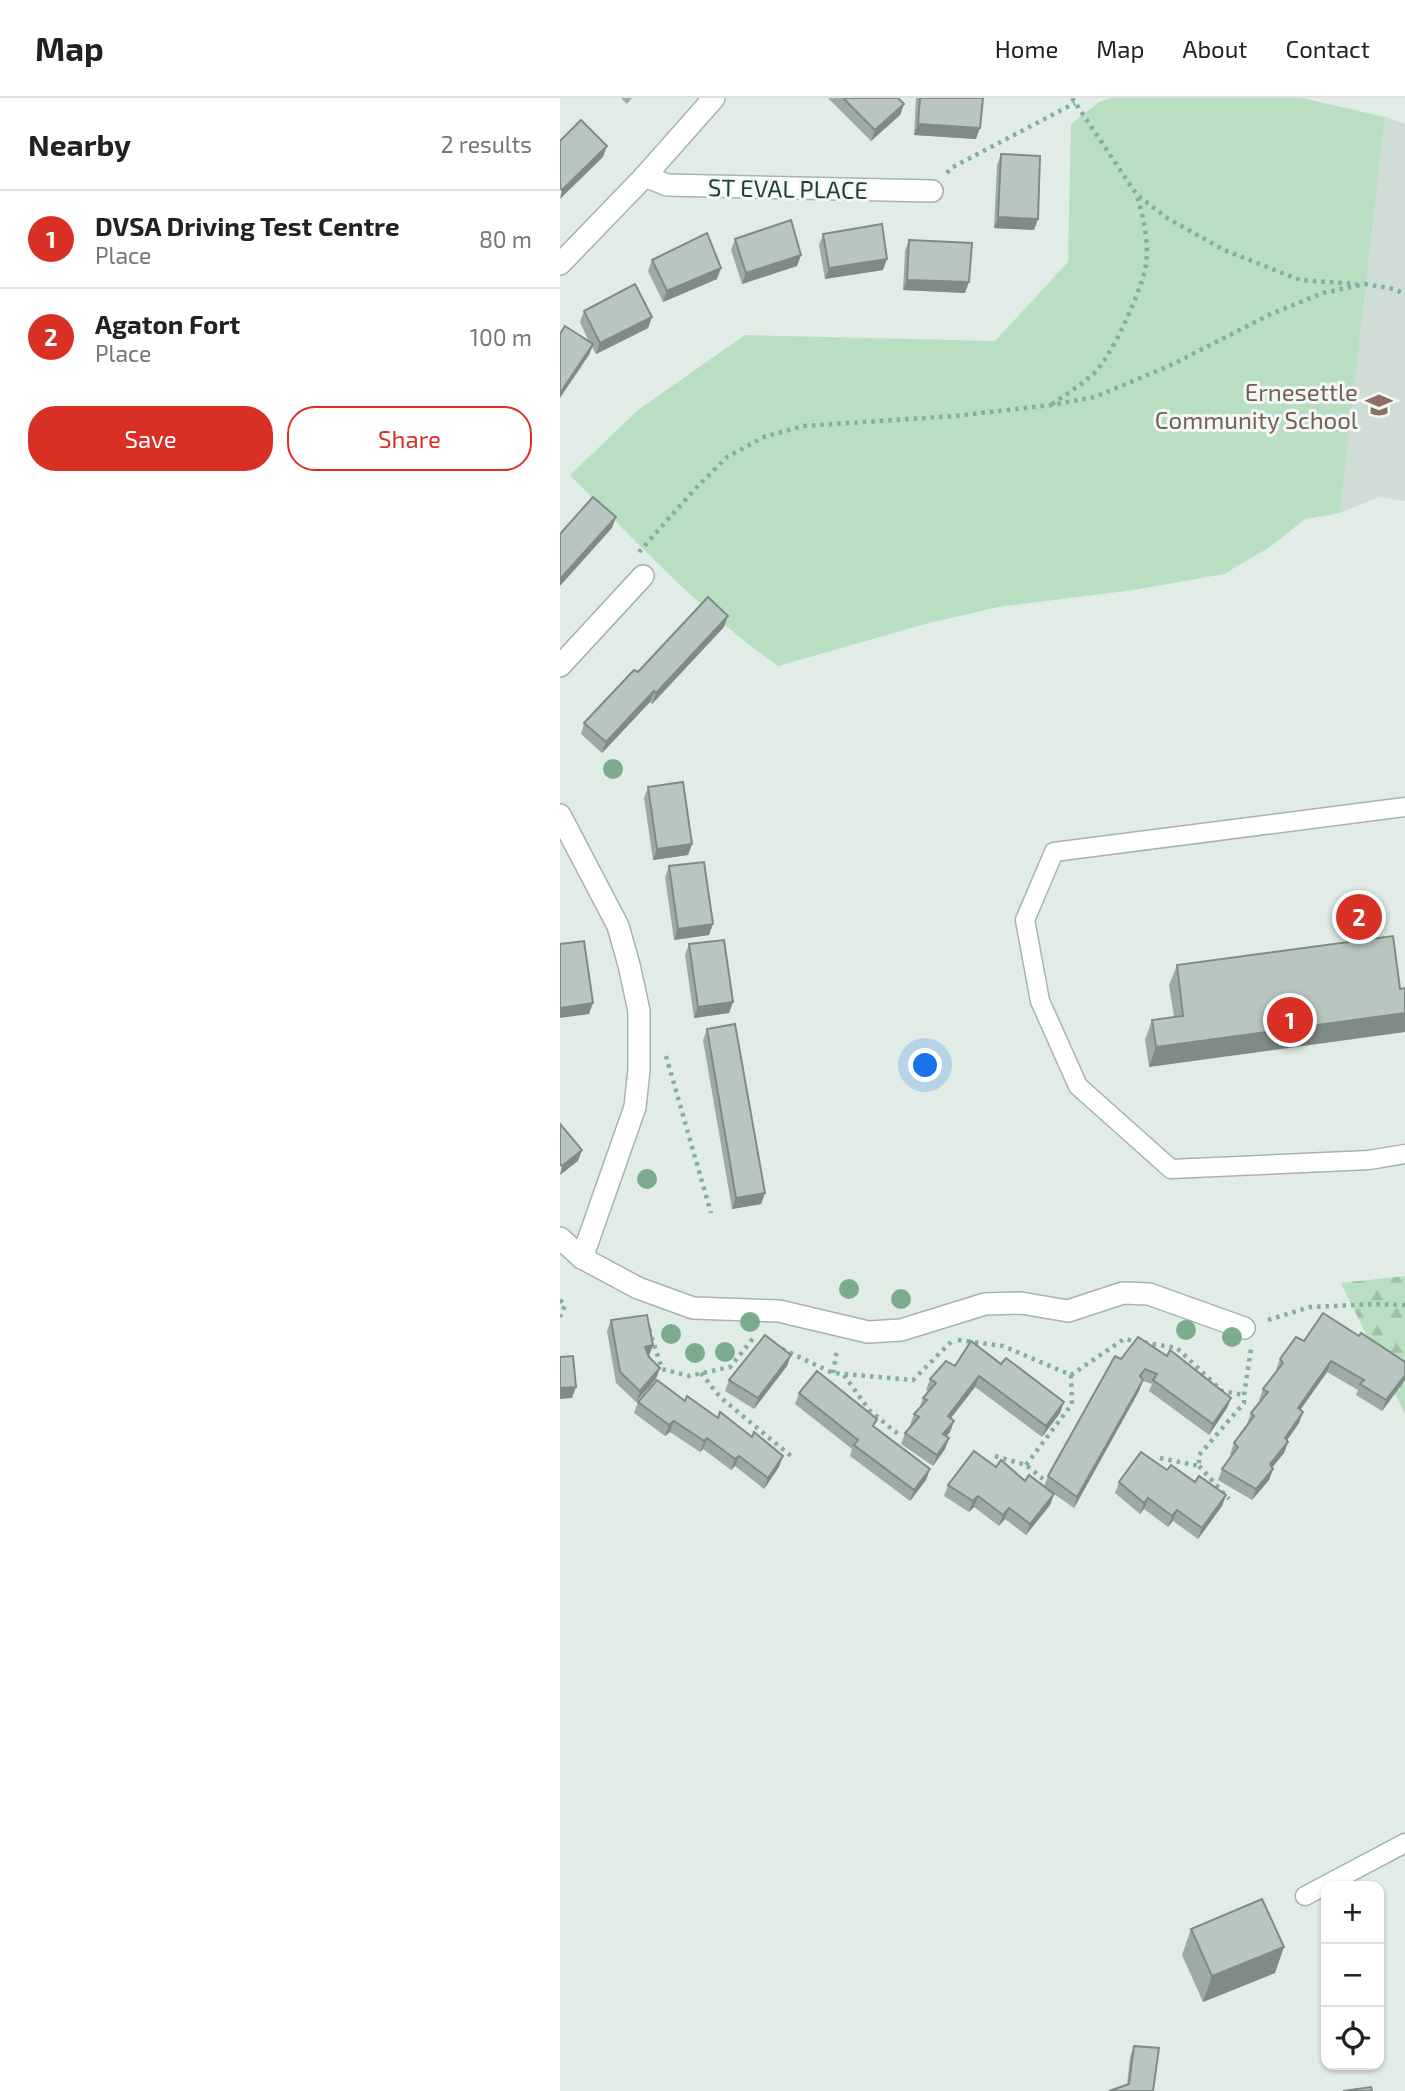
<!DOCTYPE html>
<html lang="en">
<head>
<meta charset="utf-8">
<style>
  :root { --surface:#fff; --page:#f2f2f2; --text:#222; --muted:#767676; --line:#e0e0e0; --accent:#d93025 }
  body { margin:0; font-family:"Exo 2",sans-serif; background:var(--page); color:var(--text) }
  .controls { position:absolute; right:21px; bottom:21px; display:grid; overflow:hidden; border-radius:14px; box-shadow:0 2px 5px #0004 }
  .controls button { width:63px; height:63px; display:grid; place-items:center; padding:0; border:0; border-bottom:2px solid var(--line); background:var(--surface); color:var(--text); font:35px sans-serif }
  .you { position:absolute; left:366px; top:968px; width:24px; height:24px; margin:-18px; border:5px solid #fff; border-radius:50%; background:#1a73e8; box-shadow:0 0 0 10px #1a73e833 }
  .badge { display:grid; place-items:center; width:46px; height:46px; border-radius:50%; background:var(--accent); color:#fff; font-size:23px; font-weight:700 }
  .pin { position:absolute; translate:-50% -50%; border:4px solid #fff; box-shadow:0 2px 7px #0006 }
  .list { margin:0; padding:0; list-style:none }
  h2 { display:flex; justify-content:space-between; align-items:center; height:91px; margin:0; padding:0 28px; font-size:30px }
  h2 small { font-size:23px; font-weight:400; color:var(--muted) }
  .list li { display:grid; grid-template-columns:46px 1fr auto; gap:21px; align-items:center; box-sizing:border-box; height:98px; padding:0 28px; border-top:2px solid var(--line) }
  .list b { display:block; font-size:26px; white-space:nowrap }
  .list p { margin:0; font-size:23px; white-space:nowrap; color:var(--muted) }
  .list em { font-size:23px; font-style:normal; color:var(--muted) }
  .actions { display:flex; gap:14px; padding:21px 28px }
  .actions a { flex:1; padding:16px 0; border:2px solid var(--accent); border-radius:28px; text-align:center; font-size:24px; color:var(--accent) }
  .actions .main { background:var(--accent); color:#fff }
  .icon { flex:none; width:38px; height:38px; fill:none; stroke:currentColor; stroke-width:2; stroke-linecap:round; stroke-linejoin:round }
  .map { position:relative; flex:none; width:845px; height:1993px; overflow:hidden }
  header { display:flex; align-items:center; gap:42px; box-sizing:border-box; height:98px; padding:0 35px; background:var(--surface); border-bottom:2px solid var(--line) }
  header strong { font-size:33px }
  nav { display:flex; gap:38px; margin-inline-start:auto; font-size:24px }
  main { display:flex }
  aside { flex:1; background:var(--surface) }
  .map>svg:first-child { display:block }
</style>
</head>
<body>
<header>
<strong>Map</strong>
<nav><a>Home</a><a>Map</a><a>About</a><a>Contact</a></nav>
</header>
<main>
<aside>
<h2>Nearby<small>2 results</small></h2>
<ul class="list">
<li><span class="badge">1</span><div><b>DVSA Driving Test Centre</b><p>Place</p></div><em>80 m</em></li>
<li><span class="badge">2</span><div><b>Agaton Fort</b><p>Place</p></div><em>100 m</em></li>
</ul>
<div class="actions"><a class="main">Save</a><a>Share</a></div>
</aside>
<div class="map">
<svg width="845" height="1993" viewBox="0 0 845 1993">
  <defs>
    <pattern id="forest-firs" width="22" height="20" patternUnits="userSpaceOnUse" patternTransform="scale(1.75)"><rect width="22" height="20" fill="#badec2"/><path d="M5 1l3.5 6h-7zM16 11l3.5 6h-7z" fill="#a0bfa7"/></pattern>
  </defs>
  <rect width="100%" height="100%" fill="#e2ece7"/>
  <path fill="#d0dcd6" d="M825,19L845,26V403L819,399L780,415Z"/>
  <path fill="url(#forest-firs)" d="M845,1178V1316L781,1185Z"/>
  <path fill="#badec2" d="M551,0H742L825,19L780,415L745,421L710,449L664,476L574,492L438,509L365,526L218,568C141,514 76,444 10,377L78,312L185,237L435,243L508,164L511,26L539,4Z"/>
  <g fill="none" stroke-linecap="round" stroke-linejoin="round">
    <g stroke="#a5b4ae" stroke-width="21">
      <g id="lane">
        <path d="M845,709L494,754L465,822L480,903L518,988L611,1071L809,1062L845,1056"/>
        <path d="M745,1798L845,1745"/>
      </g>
    </g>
    <g stroke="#a5b4ae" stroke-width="24">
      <g id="street">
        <path d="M85,78L107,87L372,93"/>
        <path d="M0,166L85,78L154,0"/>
        <path d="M0,568L83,478"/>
        <path d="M0,717L58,828L69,867L79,913V972L75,1009L22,1160"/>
        <path d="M0,1140L22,1160L78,1190L133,1210L219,1213L308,1234L341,1232L425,1206L461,1205L508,1213L563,1195L589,1196L684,1230"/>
      </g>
    </g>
    <g stroke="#82b0a0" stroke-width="4.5" stroke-dasharray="3.5 5" stroke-linecap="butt">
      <path d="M512,0L577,97L607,120L664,152L740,182L797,186"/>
      <path d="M387,75L391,70L515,5"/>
      <path d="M492,306C505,297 520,288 532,277C551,261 579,197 585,172C590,147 584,121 577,98"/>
      <path d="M79,454L135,391L167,359L204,339L243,328L395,318L491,307L535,299L611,267L711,216L763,195L805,186L834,191L845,196"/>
      <path d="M106,958L151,1115"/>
      <path d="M0,1202L5,1207L0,1219"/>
      <path d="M708,1222L750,1209L816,1206L845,1207"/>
      <path d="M89,1231L102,1271L129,1278L170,1269L195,1238"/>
      <path d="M398,1242L443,1248L511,1277L564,1241L617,1250L662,1293L684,1297"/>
      <path d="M222,1251L273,1275L353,1282L391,1244"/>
      <path d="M141,1275L160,1299L231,1358"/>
      <path d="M273,1275L277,1252"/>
      <path d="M284,1277L309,1312L338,1336"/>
      <path d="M435,1358L466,1367L483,1381"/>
      <path d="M600,1360L639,1368V1357L684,1305V1297L691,1251"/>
      <path d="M466,1367L512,1306L511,1277"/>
      <path d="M639,1368L669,1401"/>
    </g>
    <use href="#lane" stroke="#fff" stroke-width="18"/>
    <use href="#street" stroke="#fff" stroke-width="21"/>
  </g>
  <g fill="#7dab8e">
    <circle cx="53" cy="671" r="10"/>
    <circle cx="87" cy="1081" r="10"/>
    <circle cx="289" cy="1191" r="10"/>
    <circle cx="341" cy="1201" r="10"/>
    <circle cx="190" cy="1224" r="10"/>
    <circle cx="626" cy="1232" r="10"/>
    <circle cx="111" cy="1236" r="10"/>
    <circle cx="672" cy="1239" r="10"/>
    <circle cx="165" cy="1254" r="10"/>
    <circle cx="135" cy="1255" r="10"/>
  </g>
  <g fill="#9daba5">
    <path d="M61,0H72L67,6Z"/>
    <path d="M268,0H338L344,6L340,17L311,43Z"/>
    <path d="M356,0H423L416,41L354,37Z"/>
    <path d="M441,56L478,121L474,132L434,130L437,67Z"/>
    <path d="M263,136L323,172L265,181L259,147Z"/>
    <path d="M175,141L241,157L237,168L182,186L171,152Z"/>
    <path d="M349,142L405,195L343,192L345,153Z"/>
    <path d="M92,162L157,181L103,204L88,173Z"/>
    <path d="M24,213L92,219L88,230L36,256L32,249L29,257V244L20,224Z"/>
    <path d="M164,529L92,606L90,604L42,655L21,636L24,625L78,574Z"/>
    <path d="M88,689L132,746L128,757L93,762L84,700Z"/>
    <path d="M109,768L149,837L114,842L105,779Z"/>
    <path d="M129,846L173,904L169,915L134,920L125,857Z"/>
    <path d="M617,867L840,891L589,969L585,942L592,922L614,919L609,887Z"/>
    <path d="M147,931L205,1095L201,1106L172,1111L143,942Z"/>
    <path d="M51,1222L89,1258L96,1281L76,1304L56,1285L47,1233Z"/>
    <path d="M799,1238L845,1264V1282L822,1313L796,1297L798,1292L767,1274L740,1312L743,1314L739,1325L727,1342L728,1344L724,1355L712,1370L713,1371L709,1382L692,1402L658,1382L662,1371L671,1357L670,1356L674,1345L688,1327L687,1326L691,1315L701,1303L699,1302L703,1291L716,1273V1272L720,1261L744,1243Z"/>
    <path d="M561,1261L671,1300L667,1310L649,1337L589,1293L592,1286L583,1283L579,1293L514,1410L494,1396L490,1407L466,1437L445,1421L439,1428L414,1409L409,1414L384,1398L388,1387L436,1369L465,1383L484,1388L488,1378Z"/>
    <path d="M227,1268L194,1311L165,1293L169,1282Z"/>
    <path d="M395,1268L500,1315L482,1339L415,1289L391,1320L394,1323L390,1334L386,1339L389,1340L385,1351L373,1368L341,1346L345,1335L351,1328L350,1327L354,1316L359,1311L363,1300L368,1293L366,1292L370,1281Z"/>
    <path d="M239,1295L315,1329L370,1371L366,1382L350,1403L290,1358L292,1351L235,1306Z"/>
    <path d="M125,1303L219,1369L204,1391L175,1368L171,1372L143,1351L140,1354L110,1334L105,1338L74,1315L78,1304Z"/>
    <path d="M607,1372L666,1397L662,1408L638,1441L613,1423L608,1429L584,1411L580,1416L555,1395L559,1384Z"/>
    <path d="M631,1831L715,1875L643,1904L622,1857Z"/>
    <path d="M574,1948L593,1993L567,1987L570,1959Z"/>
  </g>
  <g fill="#808b86">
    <path d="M344,6L340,17L311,43L315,32Z"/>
    <path d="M358,26L420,30L416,41L354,37Z"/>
    <path d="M47,48L43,59L0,101L2,92Z"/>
    <path d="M438,119L478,121L474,132L434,130Z"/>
    <path d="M241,157L237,168L182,186L186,175Z"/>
    <path d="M327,161L323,172L265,181L269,170Z"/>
    <path d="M161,170L157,181L103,204L107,193Z"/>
    <path d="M347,182L409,184L405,195L343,192Z"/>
    <path d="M92,219L88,230L36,256L40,245Z"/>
    <path d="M33,246L29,257L0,300V295Z"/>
    <path d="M56,419L52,430L0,488V481Z"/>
    <path d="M168,518L164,529L92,606L96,595Z"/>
    <path d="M94,593L90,604L42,655L46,644Z"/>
    <path d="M132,746L128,757L93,762L97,751Z"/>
    <path d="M153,826L149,837L114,842L118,831Z"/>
    <path d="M173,904L169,915L134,920L138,909Z"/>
    <path d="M33,905L29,916L0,920V910Z"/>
    <path d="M845,915V934L589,969L596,949Z"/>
    <path d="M22,1052L18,1063L0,1077L2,1068Z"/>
    <path d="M205,1095L201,1106L172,1111L176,1100Z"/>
    <path d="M93,1247L89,1258L81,1260L85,1249Z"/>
    <path d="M231,1257L227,1268L194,1311L198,1300Z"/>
    <path d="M771,1263L767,1274L734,1321L738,1310Z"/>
    <path d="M100,1270L96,1281L76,1304L80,1293Z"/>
    <path d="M845,1277V1282L822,1313L826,1302Z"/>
    <path d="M419,1278L415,1289L384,1329L388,1318Z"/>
    <path d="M583,1282L579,1293L514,1410L517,1399Z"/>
    <path d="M16,1289L12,1300L0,1301V1290Z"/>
    <path d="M671,1300L667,1310L649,1337L653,1326Z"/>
    <path d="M504,1304L500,1315L482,1339L486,1328Z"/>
    <path d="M743,1314L739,1325L721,1351L725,1340Z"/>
    <path d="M114,1323L110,1334L105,1338L109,1327Z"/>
    <path d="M394,1323L390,1334L379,1347L383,1336Z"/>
    <path d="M147,1340L143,1351L140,1354L144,1343Z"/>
    <path d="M389,1340L385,1351L373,1368L377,1357Z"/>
    <path d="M728,1344L724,1355L706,1377L710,1366Z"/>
    <path d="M179,1358L175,1368L171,1372L175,1361Z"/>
    <path d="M223,1358L219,1369L204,1391L208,1380Z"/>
    <path d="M370,1371L366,1382L350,1403L354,1392Z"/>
    <path d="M713,1371L709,1382L692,1402L696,1391Z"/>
    <path d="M494,1396L490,1407L466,1437L470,1426Z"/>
    <path d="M666,1397L662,1408L638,1441L642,1430Z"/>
    <path d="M418,1398L414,1409L409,1414L413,1403Z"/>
    <path d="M588,1400L584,1411L580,1416L584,1405Z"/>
    <path d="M449,1410L445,1421L439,1428L443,1417Z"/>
    <path d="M617,1412L613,1423L608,1429L612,1418Z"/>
    <path d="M724,1849L715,1875L643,1904L652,1878Z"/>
  </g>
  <g fill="#b7c7c0" stroke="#808b86" stroke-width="2">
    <path d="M283,0H338L344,6L315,32Z"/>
    <path d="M360,0H423L420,30L358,26Z"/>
    <path d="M21,22L47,48L2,92L0,90V43Z"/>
    <path d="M441,56L480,58L478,121L438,119Z"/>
    <path d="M231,122L241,157L186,175L175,141Z"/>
    <path d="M322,126L327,161L269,170L263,136Z"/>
    <path d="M147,135L161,170L107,193L92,162Z"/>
    <path d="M349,142L412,145L409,184L347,182Z"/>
    <path d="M75,186L92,219L40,245L24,213Z"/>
    <path d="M5,228L33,246L0,295V236Z"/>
    <path d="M33,399L56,419L0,481V436Z"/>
    <path d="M148,499L168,518L96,595L94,593L46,644L24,625L74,572L78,574Z"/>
    <path d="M123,684L132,746L97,751L88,689Z"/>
    <path d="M144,764L153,826L118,831L109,768Z"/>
    <path d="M833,838L840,891L845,890V915L596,949L592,922L623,918L617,867Z"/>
    <path d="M164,842L173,904L138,909L129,846Z"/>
    <path d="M24,843L33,905L0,910V846Z"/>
    <path d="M175,926L205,1095L176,1100L147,931Z"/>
    <path d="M0,1026L22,1052L2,1068L0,1066Z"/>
    <path d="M763,1215L799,1238L801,1235L845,1264V1277L826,1302L800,1286L804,1282L771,1263L738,1310L743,1314L725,1340L728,1344L710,1366L713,1371L696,1391L662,1371L678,1349L674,1345L694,1318L691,1315L708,1294L703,1291L723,1265L720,1261L736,1239L744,1243Z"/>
    <path d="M87,1217L93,1247L85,1249L89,1259L100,1270L80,1293L60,1274L51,1222Z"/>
    <path d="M205,1237L231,1257L198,1300L169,1282Z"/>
    <path d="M578,1239L607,1258L610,1252L671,1300L653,1326L593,1282L597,1276L585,1271L580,1278L583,1282L517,1399L488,1378L555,1258L561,1261Z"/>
    <path d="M411,1243L441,1266L446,1260L504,1304L486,1328L419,1278L388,1318L394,1323L383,1336L389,1340L377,1357L345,1335L359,1319L354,1316L367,1302L363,1300L376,1285L370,1281L386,1263L395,1268Z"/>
    <path d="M13,1258L16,1289L0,1290V1259Z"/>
    <path d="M257,1273L317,1321L313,1328L370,1371L354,1392L294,1347L298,1342L239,1295Z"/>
    <path d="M97,1282L125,1303L127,1298L158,1320L160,1314L192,1339L194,1334L223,1358L208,1380L179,1358L175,1361L147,1340L144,1343L114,1323L109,1327L78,1304Z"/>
    <path d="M414,1353L436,1369L441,1362L465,1383L469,1377L494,1396L470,1426L449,1410L443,1417L418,1398L413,1403L388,1387Z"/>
    <path d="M581,1354L607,1372L611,1367L635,1384L639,1378L666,1397L642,1430L617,1412L612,1418L588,1400L584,1405L559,1384Z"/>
    <path d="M702,1801L724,1849L652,1878L631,1831Z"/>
    <path d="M574,1948L599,1950L593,1993H549L569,1986Z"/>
    <path d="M811,1989L812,1993H783Z"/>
  </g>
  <defs>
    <g id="school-bare" transform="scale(2.1)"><path d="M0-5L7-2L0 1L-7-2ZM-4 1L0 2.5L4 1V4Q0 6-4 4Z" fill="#8d6e63" stroke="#f2f9f5" stroke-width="2.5" paint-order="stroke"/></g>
  </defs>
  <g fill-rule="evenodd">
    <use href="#school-bare" x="819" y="307"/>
  </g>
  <g text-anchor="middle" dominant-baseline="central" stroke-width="6" stroke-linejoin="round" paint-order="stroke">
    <g font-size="24" fill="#223d35" stroke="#f2f9f5">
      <text transform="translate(228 90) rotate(1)">ST EVAL PLACE</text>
    </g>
    <g font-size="24" fill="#785e54" stroke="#f2f9f5" text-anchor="end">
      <text x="798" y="293">Ernesettle<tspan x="798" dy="28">Community School</tspan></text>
    </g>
  </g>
</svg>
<div class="controls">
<button>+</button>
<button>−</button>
<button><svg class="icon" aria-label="locate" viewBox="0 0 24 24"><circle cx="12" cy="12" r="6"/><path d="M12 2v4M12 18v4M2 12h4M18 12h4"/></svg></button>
</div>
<div class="you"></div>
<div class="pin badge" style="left:730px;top:922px">1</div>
<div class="pin badge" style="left:799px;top:819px">2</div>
</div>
</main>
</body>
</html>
